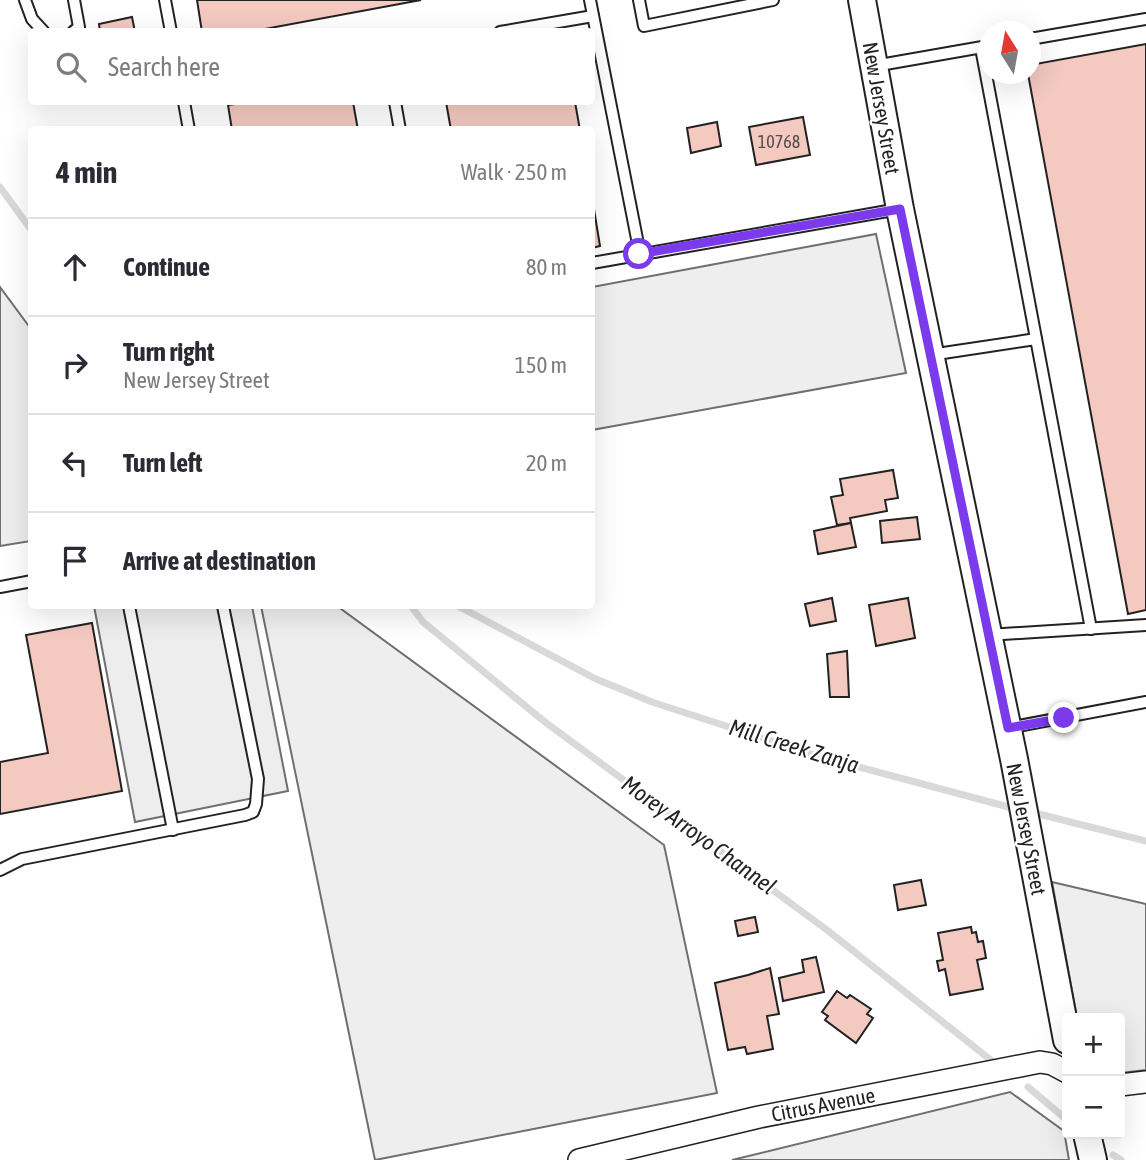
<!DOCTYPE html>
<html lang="en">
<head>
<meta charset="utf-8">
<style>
  :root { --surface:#fff; --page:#f2f2f3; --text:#2b2b33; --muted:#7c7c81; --line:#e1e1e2 }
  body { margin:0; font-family:"Asap Condensed",sans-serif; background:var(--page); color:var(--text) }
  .controls { position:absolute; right:21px; bottom:21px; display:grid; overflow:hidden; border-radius:7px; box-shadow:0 7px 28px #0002 }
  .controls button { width:63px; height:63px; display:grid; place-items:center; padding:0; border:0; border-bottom:2px solid var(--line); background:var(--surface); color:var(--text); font:35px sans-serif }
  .compass { position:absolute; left:978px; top:21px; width:63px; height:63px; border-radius:50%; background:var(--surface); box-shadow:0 7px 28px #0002; rotate:349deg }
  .stop { position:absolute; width:21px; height:21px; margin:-16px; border:5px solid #7c3aed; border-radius:50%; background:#fff }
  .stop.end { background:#7c3aed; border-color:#fff; box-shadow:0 2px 7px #0008 }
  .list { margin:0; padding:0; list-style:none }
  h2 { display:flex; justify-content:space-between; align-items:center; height:91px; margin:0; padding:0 28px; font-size:30px }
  h2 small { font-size:23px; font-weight:400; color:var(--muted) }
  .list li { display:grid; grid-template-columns:46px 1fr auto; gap:21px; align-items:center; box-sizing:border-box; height:98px; padding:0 28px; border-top:2px solid var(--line) }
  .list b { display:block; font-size:26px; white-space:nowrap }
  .list p { margin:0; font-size:23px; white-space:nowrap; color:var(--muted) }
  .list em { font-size:23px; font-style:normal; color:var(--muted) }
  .icon { flex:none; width:38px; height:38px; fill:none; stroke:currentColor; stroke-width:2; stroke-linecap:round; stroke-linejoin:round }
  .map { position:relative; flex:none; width:1146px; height:1160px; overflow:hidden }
  .search { position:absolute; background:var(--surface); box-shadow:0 7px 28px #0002; left:28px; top:28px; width:567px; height:77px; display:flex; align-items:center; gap:18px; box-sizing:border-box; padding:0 24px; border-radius:7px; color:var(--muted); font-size:26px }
  .panel { position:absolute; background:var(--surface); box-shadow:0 7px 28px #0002; left:28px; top:126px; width:567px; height:483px; border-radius:7px }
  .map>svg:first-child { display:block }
</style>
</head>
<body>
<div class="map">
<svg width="1146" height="1160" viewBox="0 0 1146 1160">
  <rect width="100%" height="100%" fill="#fff"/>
  <g fill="#eee" stroke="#6f6f6f" stroke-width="2">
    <path d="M876,234L906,373L592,430V287Z"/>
    <path d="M0,287L31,329V541L0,546Z"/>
    <path d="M261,606H337L664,845L717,1093L375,1160Z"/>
    <path d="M1052,882L1146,904V1070L1120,1073V1018H1077Z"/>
    <path d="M1010,1092L1064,1131L1069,1160H732Z"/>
  </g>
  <path fill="#ededed" stroke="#6f6f6f" stroke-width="2" d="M94,606H252L288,791L135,822Z"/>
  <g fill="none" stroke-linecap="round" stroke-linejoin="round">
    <g stroke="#d9d9d9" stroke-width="7">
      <path d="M0,187L32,231"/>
      <path d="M411,606L423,622L545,722L827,930L992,1061"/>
      <path d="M458,606L596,679L652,702L818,756L1016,809"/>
      <path d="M1031,812L1146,841"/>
      <path d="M1028,1087L1067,1120"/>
      <path d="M1113,1155L1121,1160"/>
    </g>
  </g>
  <g fill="#f3c9c0" stroke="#222" stroke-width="2">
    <path d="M197,0H421L249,32H202Z"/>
    <path d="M132,17L135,32H100L99,24Z"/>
    <path d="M1146,44V610L1128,614L1028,74H1030V65Z"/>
    <path d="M249,102H353L358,130H232L228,105Z"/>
    <path d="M446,102H575L580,130H451Z"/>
    <path d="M803,117L810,155L756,165L749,127Z"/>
    <path d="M717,122L721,146L691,153L687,128Z"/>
    <path d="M592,197L600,246L592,248Z"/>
    <path d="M893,470L898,498L885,500L887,511L850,518L851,523L837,525L831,497L843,495L840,479Z"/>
    <path d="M917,517L920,539L882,543L880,521Z"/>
    <path d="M851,523L856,547L818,554L814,531Z"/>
    <path d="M832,598L836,621L810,626L805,604Z"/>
    <path d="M908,598L915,638L876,646L869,605Z"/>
    <path d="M92,623L122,791L0,814V762L48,753L26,635Z"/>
    <path d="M847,651L849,697H830L827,654Z"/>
    <path d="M921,880L926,905L898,910L894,885Z"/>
    <path d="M755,917L758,932L738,936L735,921Z"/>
    <path d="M971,927L972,933L976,932L978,942L983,941L986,958L977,960L983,989L950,995L945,969L939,971L937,961L943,960L938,933Z"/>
    <path d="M816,957L824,992L783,1001L779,978L804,972L802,960Z"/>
    <path d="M770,968L779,1014L767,1016L773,1049L747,1054L745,1047L728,1050L715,983L748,975Z"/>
    <path d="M837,991L847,998L850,995L871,1009L867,1014L873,1018L856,1043L825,1020L828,1016L822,1012Z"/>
  </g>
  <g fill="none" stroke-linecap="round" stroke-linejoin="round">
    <g stroke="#222" stroke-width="14">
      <g id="service">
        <path d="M25,0L32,19L44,32"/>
        <path d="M165,0L171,32"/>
        <path d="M590,0L640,254"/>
        <path d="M639,0L644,26L773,0"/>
        <path d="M73,32L79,27L74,0"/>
        <path d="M500,32L593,16"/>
        <path d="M1030,39L1146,19"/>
        <path d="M981,48L1091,629"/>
        <path d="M874,66L988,46"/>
        <path d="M184,102L189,130"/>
        <path d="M395,102L400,130"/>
        <path d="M592,263L899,209"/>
        <path d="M930,355L1036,339"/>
        <path d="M0,587L32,581"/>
        <path d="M129,606L173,830"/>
        <path d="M988,635L1146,625"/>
        <path d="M1008,728L1146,702"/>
        <path d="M0,870L22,859L245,815L253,812L256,804L258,779L223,606"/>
      </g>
    </g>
    <g stroke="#222" stroke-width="24">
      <g id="minor">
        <path d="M1120,1085L1146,1082"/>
        <path d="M579,1160L759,1117L1040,1062L1052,1064L1067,1072"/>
      </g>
    </g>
    <g stroke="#222" stroke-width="30">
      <g id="tertiary">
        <path d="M862,0L900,209L1014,759L1067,1040"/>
        <path d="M1087,1134L1093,1160"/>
      </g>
    </g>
    <use href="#service" stroke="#fff" stroke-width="10"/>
    <use href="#minor" stroke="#fff" stroke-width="21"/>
    <use href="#tertiary" stroke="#fff" stroke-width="26"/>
  </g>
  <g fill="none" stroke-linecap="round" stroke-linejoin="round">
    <path stroke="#7c3aed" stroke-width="9" d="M639,254L900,209L1008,728L1064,718"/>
  </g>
  <g text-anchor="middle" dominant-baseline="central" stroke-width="5" stroke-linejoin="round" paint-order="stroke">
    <g font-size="18" fill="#564c4a">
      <text x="779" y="141">10768</text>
    </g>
    <g font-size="21" fill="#222" stroke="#fff">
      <text transform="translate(882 108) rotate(80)">New Jersey Street</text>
      <text transform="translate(1027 829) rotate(79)">New Jersey Street</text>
      <text transform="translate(823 1104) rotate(-11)">Citrus Avenue</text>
    </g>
    <g font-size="23" font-style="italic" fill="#222" stroke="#fff">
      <text transform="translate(794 746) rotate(17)">Mill Creek Zanja</text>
      <text transform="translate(699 835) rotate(36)">Morey Arroyo Channel</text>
    </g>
  </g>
</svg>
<div class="controls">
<button>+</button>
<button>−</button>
</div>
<svg class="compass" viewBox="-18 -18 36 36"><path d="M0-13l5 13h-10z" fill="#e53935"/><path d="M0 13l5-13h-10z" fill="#7c7c81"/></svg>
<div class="stop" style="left:639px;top:254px"></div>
<div class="stop end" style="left:1064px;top:718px"></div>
<div class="search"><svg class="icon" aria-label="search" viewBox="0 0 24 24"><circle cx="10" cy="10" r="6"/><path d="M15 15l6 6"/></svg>Search here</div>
<section class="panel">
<h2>4 min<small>Walk · 250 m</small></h2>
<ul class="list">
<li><svg class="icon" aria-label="ahead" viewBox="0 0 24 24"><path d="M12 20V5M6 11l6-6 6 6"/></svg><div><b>Continue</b></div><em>80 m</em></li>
<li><svg class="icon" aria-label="right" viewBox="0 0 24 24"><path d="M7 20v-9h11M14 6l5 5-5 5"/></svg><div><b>Turn right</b><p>New Jersey Street</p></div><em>150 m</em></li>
<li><svg class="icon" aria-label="left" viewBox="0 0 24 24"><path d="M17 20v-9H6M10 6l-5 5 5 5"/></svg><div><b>Turn left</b></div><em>20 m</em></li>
<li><svg class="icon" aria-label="arrive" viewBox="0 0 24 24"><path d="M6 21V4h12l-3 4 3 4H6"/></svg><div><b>Arrive at destination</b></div></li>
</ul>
</section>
</div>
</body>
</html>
